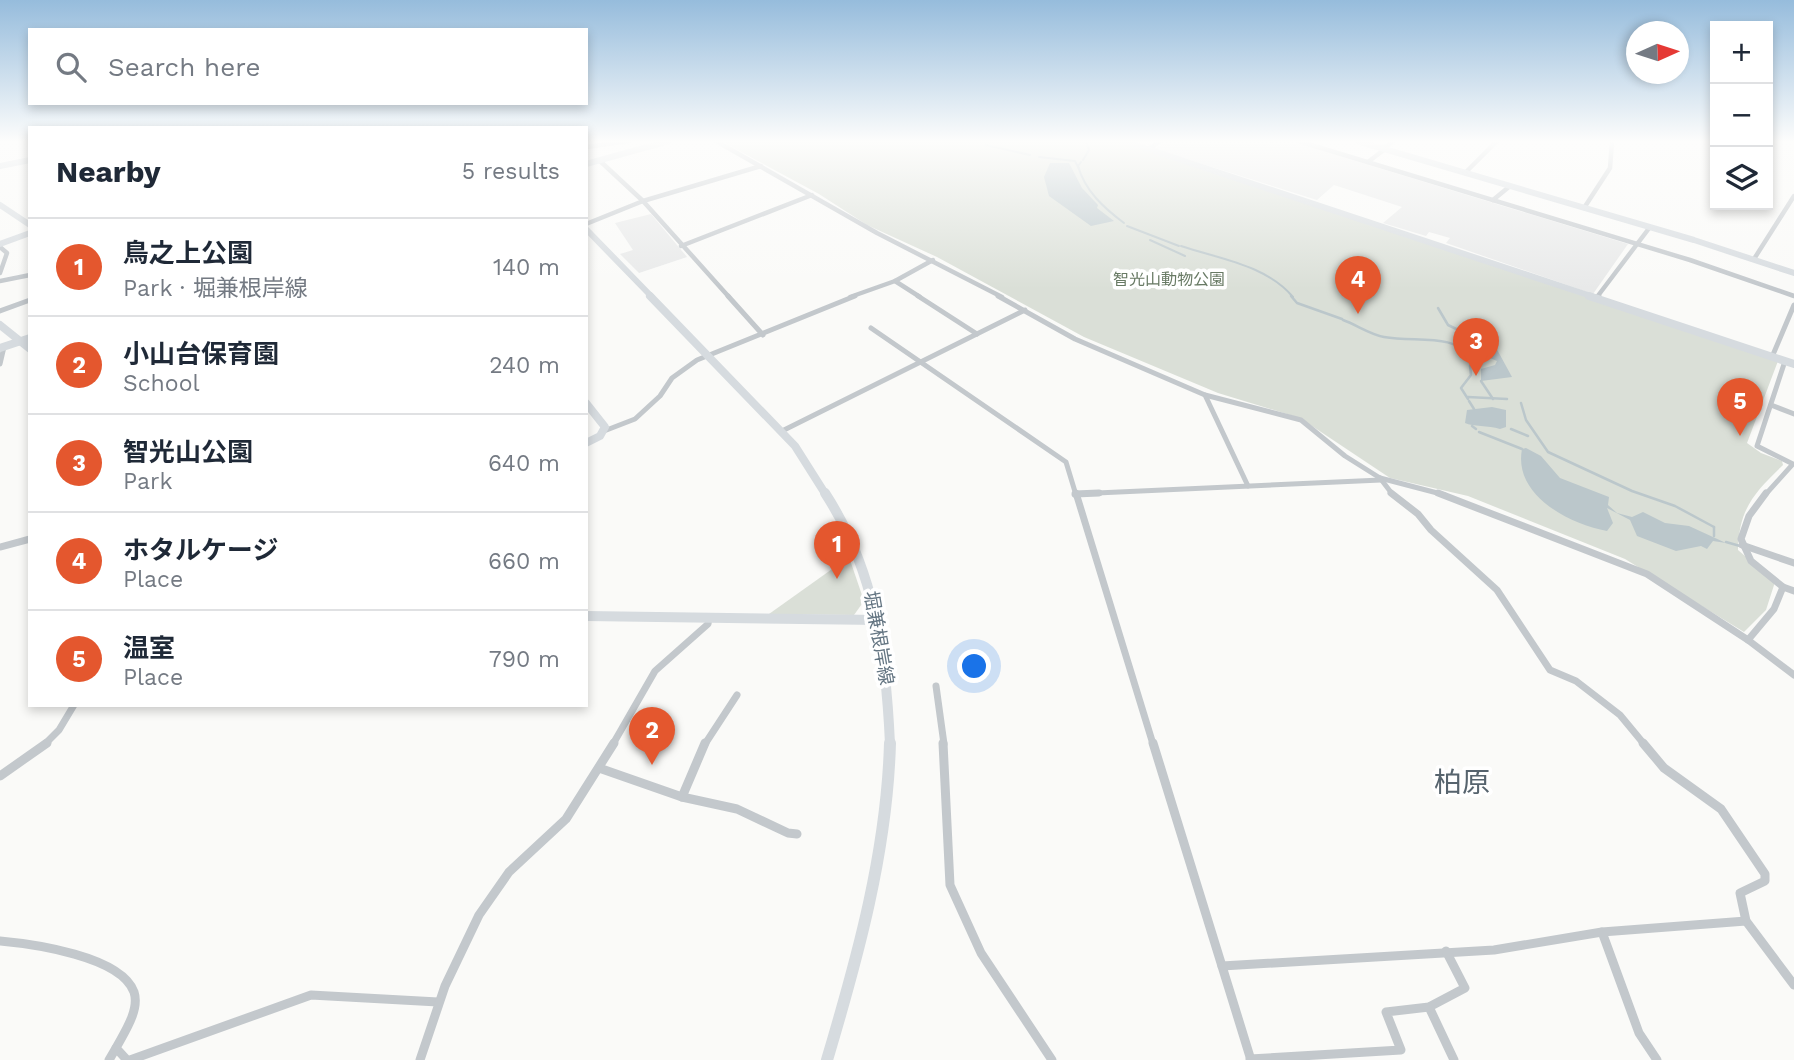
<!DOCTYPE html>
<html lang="en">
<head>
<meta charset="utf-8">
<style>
  :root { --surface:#fff; --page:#f6f6f7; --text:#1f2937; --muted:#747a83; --line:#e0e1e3; --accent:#e4572e }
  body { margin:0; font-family:"Work Sans","Noto Sans JP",sans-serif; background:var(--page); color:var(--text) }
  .controls { position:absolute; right:21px; top:21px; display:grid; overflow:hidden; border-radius:0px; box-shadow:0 4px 10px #0003 }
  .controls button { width:63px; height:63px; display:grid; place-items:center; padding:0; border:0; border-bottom:2px solid var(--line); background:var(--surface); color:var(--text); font:35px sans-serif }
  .compass { position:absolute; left:1626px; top:21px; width:63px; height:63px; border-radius:50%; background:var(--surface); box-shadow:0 4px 10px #0003; rotate:87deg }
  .you { position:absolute; left:975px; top:667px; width:24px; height:24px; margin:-18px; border:5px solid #fff; border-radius:50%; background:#1a73e8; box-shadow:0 0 0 10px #1a73e833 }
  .badge { display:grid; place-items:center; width:46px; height:46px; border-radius:50%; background:var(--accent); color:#fff; font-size:23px; font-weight:700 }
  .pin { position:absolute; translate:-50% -58px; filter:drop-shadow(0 2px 4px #0008) }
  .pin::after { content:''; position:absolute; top:37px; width:24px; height:21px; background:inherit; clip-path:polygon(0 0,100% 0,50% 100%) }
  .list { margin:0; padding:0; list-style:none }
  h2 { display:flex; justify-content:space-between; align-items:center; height:91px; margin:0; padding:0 28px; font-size:30px }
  h2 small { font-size:23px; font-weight:400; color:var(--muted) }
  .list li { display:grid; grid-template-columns:46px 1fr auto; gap:21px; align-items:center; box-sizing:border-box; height:98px; padding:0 28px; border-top:2px solid var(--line) }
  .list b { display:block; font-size:26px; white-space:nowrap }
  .list p { margin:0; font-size:23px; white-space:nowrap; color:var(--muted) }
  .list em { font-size:23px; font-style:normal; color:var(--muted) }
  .icon { flex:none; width:38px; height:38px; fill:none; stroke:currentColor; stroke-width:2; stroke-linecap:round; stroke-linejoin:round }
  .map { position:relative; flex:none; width:1794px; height:1060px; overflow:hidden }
  .search { position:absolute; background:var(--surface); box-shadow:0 4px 10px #0003; left:28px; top:28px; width:560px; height:77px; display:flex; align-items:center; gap:18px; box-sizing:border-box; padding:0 24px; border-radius:0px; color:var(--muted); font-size:26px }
  .panel { position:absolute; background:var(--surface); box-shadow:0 4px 10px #0003; left:28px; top:126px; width:560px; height:581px; border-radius:0px }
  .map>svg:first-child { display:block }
</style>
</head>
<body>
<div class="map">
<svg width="1794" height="1060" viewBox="0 0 1794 1060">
  <rect width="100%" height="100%" fill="#fafaf8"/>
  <g fill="#e8e9e9">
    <path d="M1167,141H1290L1628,244L1593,294L1446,243L1450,238L1429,232L1426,236L1383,223L1402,207L1334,185L1317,200L1155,149Z"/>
    <path d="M651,214L687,257L639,273L620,254L633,250L615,223Z"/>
  </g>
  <g fill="#dadfd7">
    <path d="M721,141H1123L1778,361L1747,443L1761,453L1782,461L1783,465C1755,492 1739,508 1738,550L1775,582L1766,610L1744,632L1625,559L1468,496L1390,478L1300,418L1218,393L1084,337L937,257L867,225L819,194Z"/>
    <path d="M849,557L864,601L854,615L769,614Z"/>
  </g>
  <g fill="#bbc7cb">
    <path d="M1050,163H1069L1082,188L1098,205L1097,208L1114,221L1091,226L1049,196L1044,177Z"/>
    <path d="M1473,337L1494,344L1512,377L1481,381V369L1495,365L1497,361L1485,356L1484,348L1470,343Z"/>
    <path d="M1492,407L1506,410V427L1500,429C1488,425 1473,427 1465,423L1467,410Z"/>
    <path d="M1526,448L1541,456L1560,478L1609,497L1608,505L1617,513L1632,517L1643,512L1665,523L1689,526L1726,543L1713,541L1707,549L1701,546L1676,551L1637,536L1630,520L1607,508L1613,523L1607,531C1569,524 1513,495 1522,449Z"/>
  </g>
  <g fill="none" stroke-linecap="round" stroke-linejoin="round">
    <g stroke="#bbc7cb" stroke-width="2">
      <path d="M985,145L1030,155"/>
      <path d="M1039,157L1075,161L1079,169"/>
      <path d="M1083,160L1089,150L1086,141"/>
      <path d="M1081,162L1078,166C1085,191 1104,208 1124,223"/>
      <path d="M1127,226L1179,246"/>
      <path d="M1150,240L1185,256"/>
      <path d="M1181,246C1220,259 1266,265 1293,297"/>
    </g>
    <g stroke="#bbc7cb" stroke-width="2.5">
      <path d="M1291,296L1297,303L1342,319"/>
      <path d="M1438,308L1448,325L1473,337"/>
      <path d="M1343,320C1357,325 1369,334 1384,337C1417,343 1451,332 1477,359L1470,366L1471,375L1461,388L1468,399"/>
      <path d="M1481,381L1493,399"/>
      <path d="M1468,397L1507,399"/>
      <path d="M1469,401L1474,409"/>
      <path d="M1521,403L1526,420L1548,452L1632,491L1675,506L1714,527"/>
      <path d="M1472,426L1476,429"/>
      <path d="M1511,429L1528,436"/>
      <path d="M1479,432L1522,449"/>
      <path d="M1714,527V536"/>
      <path d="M1726,542L1740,546"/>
    </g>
    <g stroke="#c3c8cc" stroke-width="4.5">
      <path d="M716,141L877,233L1002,297"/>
      <path d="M1298,141L1690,260L1794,296"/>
      <path d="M586,147L629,141"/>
      <path d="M1148,149L1161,141"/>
      <path d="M1383,149L1393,141"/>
      <path d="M600,161L643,201L729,297"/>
      <path d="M1368,162L1385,149"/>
      <path d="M1465,173L1497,141"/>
      <path d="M1493,200L1510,186"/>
      <path d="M1584,208L1610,168L1612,142"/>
      <path d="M586,224L643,201L761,166"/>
      <path d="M681,246L812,195"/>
      <path d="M0,247L7,253L0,273"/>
      <path d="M1754,259L1794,196"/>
      <path d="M0,281L30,275"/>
      <path d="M895,281L920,297"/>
      <path d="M850,297L895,281L933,260"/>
      <path d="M1597,297L1650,227"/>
    </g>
    <g stroke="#c3c8cc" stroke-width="5">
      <path d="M728,296L763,335"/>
      <path d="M918,296L977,334"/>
      <path d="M998,296L1075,339L1205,395L1301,420L1345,456L1380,478L1445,495"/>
      <path d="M1597,298L1599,296"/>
      <path d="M0,311L30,300"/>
      <path d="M871,328L1066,462L1076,495"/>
      <path d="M1772,357L1794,305"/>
      <path d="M0,364L4,347"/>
      <path d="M1205,395L1248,486"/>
      <path d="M1771,405L1794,414"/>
      <path d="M604,431L635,419L660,396L672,378L697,360L855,296"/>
      <path d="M782,431L1025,310"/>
      <path d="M1380,478L1393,495"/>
      <path d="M1075,494L1381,480"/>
      <path d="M1765,495L1793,464L1757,446L1785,361"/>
    </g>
    <g stroke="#c3c8cc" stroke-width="7">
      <path d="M1076,493L1153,744"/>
      <path d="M1391,493L1418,514L1431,530L1497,590L1550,670L1576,681L1620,715L1644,744"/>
      <path d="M1438,493L1647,574L1748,640L1794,675"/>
      <path d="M1075,494L1099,493"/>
      <path d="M1742,545L1794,563"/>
      <path d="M0,547L30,539"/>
      <path d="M1783,587L1794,591"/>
      <path d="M1748,640L1774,609L1783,587L1751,561L1741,539L1749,516L1766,493"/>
      <path d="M936,686L944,744"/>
      <path d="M45,744L59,730L74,705"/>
      <path d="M613,744L655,671L708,624L709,618"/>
      <path d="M705,744L737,695"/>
    </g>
    <g stroke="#c3c8cc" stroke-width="9">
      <path d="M943,743L950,885L981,953L1052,1060"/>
      <path d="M1153,743L1251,1060"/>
      <path d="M1643,743L1664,768L1721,809L1765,874V881L1740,893L1746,921L1794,985"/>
      <path d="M599,768L682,797L737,809L788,833L797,834"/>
      <path d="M0,776L47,743"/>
      <path d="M682,797L705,743"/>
      <path d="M1602,932L1639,1033L1657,1060"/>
      <path d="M0,941C33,944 121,956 134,992C140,1010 124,1033 116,1048L127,1060"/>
      <path d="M1222,966L1494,950L1602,932L1746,921"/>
      <path d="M1429,1007L1454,1060"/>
      <path d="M1250,1059L1401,1050L1386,1012L1429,1007L1465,988L1446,951"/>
      <path d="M109,1060L116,1048"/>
      <path d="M130,1060L311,995L438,1002"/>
      <path d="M420,1060L445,986L479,915L509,872L566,819L614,743"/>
    </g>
    <g stroke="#d6dbdf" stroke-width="6">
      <path d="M1124,141L1594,297"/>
      <path d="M1357,141L1694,240L1794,273"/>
      <path d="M586,164L669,141"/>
      <path d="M0,166L30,160"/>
      <path d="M0,205L30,225"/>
      <path d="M586,229L652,297"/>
      <path d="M0,244L30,233"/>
    </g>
    <g stroke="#d6dbdf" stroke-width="8">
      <path d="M650,296L795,446L826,495"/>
      <path d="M1589,296L1794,364"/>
      <path d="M0,325L30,349"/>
      <path d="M0,348L30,338"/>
      <path d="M586,403L605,427L600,436L586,443"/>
    </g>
    <g stroke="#d6dbdf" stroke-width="10">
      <path d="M825,493C875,570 886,654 890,744"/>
      <path d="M586,616L879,620"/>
    </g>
    <path stroke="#d6dbdf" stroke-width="12" d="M827,1060C858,956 887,851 890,743"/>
  </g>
  <linearGradient id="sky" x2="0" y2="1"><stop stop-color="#96bcdc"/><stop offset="0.49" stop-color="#fdfdfc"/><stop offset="1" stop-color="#fdfdfc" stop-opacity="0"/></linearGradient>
  <rect width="1794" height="289" fill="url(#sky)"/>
  <g text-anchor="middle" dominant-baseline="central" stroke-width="7" stroke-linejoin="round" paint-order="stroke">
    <g font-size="16" fill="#687a64" stroke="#fff">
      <text x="1169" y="279">智光山動物公園</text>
    </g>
    <g font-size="19" fill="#657683" stroke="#fff">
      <text transform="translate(879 638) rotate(80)">堀兼根岸線</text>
    </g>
    <g font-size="28" fill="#57646e" stroke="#fff">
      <text x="1462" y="782">柏原</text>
    </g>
  </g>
</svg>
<div class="controls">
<button>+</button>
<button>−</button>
<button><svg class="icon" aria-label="layers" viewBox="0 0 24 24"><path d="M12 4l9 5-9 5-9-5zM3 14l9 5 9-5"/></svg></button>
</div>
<svg class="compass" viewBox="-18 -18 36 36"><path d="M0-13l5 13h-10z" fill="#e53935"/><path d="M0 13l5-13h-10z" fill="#747a83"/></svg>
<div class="you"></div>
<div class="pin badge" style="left:837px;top:579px">1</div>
<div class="pin badge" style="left:652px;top:765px">2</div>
<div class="pin badge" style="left:1476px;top:376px">3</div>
<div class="pin badge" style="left:1358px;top:314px">4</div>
<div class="pin badge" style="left:1740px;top:436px">5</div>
<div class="search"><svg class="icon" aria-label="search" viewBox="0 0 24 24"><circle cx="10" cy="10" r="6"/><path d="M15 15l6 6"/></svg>Search here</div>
<section class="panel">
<h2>Nearby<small>5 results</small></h2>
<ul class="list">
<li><span class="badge">1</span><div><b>鳥之上公園</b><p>Park · 堀兼根岸線</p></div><em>140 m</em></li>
<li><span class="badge">2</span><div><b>小山台保育園</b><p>School</p></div><em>240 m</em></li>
<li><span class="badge">3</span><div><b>智光山公園</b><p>Park</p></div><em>640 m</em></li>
<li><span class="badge">4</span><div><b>ホタルケージ</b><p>Place</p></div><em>660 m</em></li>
<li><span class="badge">5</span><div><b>温室</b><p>Place</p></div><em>790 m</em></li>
</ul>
</section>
</div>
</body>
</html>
